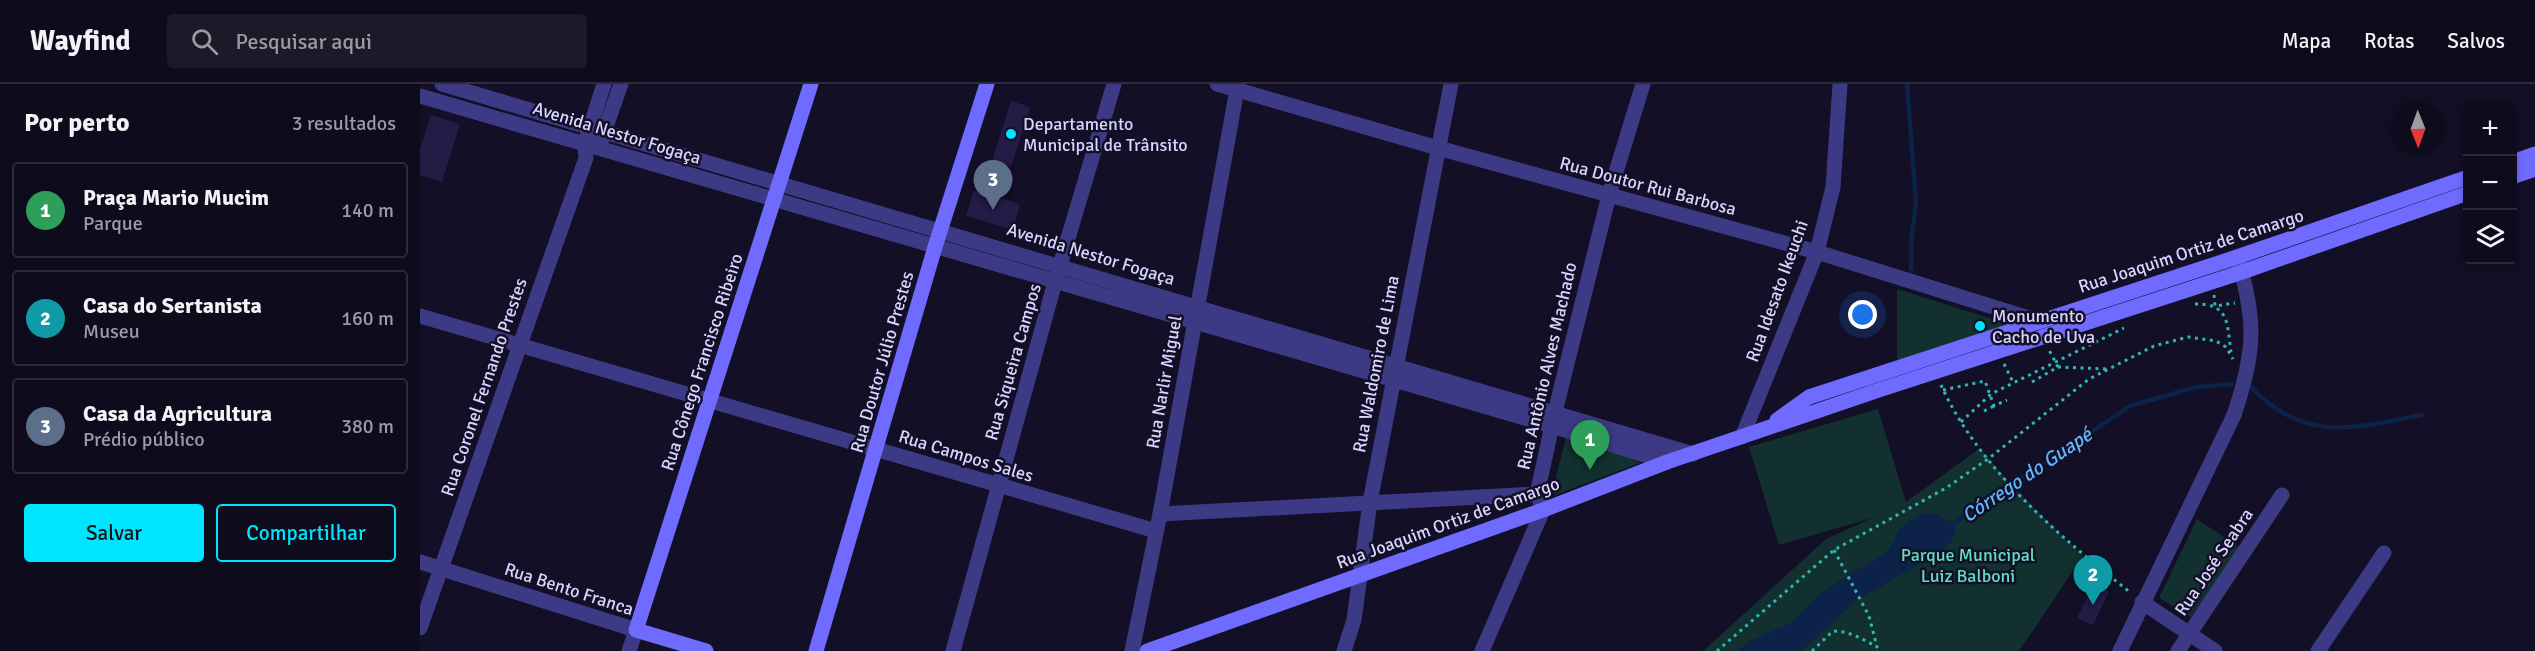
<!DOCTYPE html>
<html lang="pt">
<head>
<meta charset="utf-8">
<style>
  :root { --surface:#0e0b1c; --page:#1c1929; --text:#f1f3f6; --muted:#9b9ba3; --line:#2e2b3b; --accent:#00e5ff }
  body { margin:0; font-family:Signika,sans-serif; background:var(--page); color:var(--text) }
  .controls { position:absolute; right:18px; top:18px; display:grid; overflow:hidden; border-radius:6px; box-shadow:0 3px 9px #0003 }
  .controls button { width:54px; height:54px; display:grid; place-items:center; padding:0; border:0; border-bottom:2px solid var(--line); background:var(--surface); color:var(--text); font:30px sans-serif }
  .compass { position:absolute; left:1971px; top:18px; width:54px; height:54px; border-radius:50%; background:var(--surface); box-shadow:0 3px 9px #0003; rotate:179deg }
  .you { position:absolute; left:1443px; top:231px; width:21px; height:21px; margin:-15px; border:4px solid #fff; border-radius:50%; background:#1a73e8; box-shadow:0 0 0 9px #1a73e833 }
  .badge { display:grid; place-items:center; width:39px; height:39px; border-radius:50%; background:var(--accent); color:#fff; font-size:20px; font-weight:700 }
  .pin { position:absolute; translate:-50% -50px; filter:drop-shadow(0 2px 3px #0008) }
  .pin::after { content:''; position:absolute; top:32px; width:21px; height:18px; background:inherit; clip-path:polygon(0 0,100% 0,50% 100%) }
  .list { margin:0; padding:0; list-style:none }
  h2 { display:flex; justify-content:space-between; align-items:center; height:78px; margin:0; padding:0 24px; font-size:26px }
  h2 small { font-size:20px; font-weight:400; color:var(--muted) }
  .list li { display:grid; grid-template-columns:39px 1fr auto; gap:18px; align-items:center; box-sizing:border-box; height:96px; margin:0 12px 12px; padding:0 12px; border:2px solid var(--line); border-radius:6px }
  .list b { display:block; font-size:22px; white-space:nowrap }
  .list p { margin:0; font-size:20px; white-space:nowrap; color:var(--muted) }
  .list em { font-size:20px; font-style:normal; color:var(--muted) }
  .actions { display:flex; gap:12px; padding:18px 24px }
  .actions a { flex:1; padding:14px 0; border:2px solid var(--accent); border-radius:6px; text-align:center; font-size:21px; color:var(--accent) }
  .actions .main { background:var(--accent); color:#111 }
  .icon { flex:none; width:33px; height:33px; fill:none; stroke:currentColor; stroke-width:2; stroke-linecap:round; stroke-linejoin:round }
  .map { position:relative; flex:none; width:2115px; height:567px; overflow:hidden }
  header { display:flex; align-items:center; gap:36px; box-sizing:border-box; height:84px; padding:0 30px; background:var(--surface); border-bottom:2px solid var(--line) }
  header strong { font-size:28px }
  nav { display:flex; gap:33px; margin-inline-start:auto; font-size:21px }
  .search { width:420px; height:54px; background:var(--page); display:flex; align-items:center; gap:15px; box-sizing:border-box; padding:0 21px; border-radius:6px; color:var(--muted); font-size:22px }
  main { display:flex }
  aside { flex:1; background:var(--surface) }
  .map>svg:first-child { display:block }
</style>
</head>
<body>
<header>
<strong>Wayfind</strong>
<div class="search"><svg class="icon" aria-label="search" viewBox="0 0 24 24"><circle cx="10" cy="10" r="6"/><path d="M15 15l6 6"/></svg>Pesquisar aqui</div>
<nav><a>Mapa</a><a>Rotas</a><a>Salvos</a></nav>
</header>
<main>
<aside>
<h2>Por perto<small>3 resultados</small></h2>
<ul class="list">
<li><span class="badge" style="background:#2e9e5b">1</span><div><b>Praça Mario Mucim</b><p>Parque</p></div><em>140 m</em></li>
<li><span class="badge" style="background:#0f9aa8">2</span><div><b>Casa do Sertanista</b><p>Museu</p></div><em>160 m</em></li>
<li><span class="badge" style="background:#5c6f8a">3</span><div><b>Casa da Agricultura</b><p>Prédio público</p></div><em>380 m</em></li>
</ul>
<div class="actions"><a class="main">Salvar</a><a>Compartilhar</a></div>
</aside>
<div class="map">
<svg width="2115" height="567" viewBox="0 0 2115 567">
  <rect width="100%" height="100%" fill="#130f26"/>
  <g fill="#12302f">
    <path d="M1477,205L1591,241L1477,281Z"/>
    <path d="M1458,325L1486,418L1560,364L1590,400L1663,472L1599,567H1283L1406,455L1452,434L1359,461L1329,363Z"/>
    <path d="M1146,354L1209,373L1220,379L1135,411L1136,393Z"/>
    <path d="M1777,435L1820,464L1771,533L1739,514Z"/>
  </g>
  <path fill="#0c2248" d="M1515,429L1534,439C1538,453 1530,460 1520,468L1436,517L1381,567H1317L1329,557L1369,540L1405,506L1469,466L1479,446L1491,436L1503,430Z"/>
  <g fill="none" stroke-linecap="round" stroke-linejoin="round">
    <g stroke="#0c2248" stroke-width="4.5">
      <path d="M1487,0L1496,119L1491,159V187"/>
      <path d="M1831,303C1885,360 1934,344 2002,331"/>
      <path d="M1530,442L1580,405L1614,387L1710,322L1777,303L1812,300"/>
    </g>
  </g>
  <g fill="#241b47">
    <path d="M591,17L610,23L591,83L572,77Z"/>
    <path d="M11,31L40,40L22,98L0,91V65Z"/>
    <path d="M554,106L600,120L593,146L546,132Z"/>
    <path d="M1674,500L1689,507L1673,541L1657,534Z"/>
  </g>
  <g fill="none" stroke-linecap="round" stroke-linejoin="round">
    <g stroke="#2fb8b0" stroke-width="3" stroke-dasharray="3 4.5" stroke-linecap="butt">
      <path d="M1794,211L1795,222L1815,219"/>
      <path d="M1775,220C1810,219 1807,241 1811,268"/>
      <path d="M1584,280L1593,298"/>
      <path d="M1638,283L1687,285"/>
      <path d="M1612,298L1638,283L1629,266"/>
      <path d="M1521,301C1559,385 1640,453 1711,509"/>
      <path d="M1523,306L1565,297L1574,322L1587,316"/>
      <path d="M1564,327L1574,322"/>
      <path d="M1541,338L1571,310L1704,244"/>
      <path d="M1297,567L1414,466L1526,404L1568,375L1669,295L1734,262L1768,253L1796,257L1806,263L1813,275"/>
      <path d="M1392,567L1413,547C1429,547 1443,555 1457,563L1449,532L1414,466"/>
    </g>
    <g stroke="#3d3a85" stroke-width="15">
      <path d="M22,0L1273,370"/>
      <path d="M797,0L1018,64L1397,168L1647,246"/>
      <path d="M0,12L1132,342L1247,378"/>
      <path d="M181,57L201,0"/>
      <path d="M0,232L736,447"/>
      <path d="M1322,353L1397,168L1413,103L1420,0"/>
      <path d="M740,430L1117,410"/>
      <path d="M0,478L216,546L209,567"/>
      <path d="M1722,518L1795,567"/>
      <path d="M0,544L166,74L165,59L184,0"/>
      <path d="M533,567L635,198L694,0"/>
      <path d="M712,567L740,430L818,0"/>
      <path d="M924,567L934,536L950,418L1031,0"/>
      <path d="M1062,567L1123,426L1117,410L1135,328L1189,111L1223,0"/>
      <path d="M1700,567L1814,331C1835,269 1837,236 1817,173"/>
      <path d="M1758,567L1862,411"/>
      <path d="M1898,567L1964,469"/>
    </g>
    <g stroke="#6f6bff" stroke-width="15">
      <path d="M2092,78L2115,70"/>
      <path d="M2092,93L2115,85"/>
      <path d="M1357,336L1389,313L1817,173L2048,93"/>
      <path d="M286,567L216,546L391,0"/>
      <path d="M396,567L515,163L567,0"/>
      <path d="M727,567L1123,426L1247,378L1459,306L1822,188L2048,109"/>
    </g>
  </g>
  <g fill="#00e5ff" stroke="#130f26" stroke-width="2">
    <circle cx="591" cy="50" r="6"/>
    <circle cx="1560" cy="242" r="6"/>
  </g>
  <g text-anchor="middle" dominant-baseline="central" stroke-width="5" stroke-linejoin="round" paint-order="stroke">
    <g font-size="18" fill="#d9d4ff" stroke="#130f26" text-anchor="start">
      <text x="603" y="40">Departamento<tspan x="603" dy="21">Municipal de Trânsito</tspan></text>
      <text x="1572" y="232">Monumento<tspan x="1572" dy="21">Cacho de Uva</tspan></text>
    </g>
    <g font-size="18" fill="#d9d4ff" stroke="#130f26">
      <text transform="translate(197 49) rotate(17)">Avenida Nestor Fogaça</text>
      <text transform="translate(1228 102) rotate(15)">Rua Doutor Rui Barbosa</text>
      <text transform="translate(1771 167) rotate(-18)">Rua Joaquim Ortiz de Camargo</text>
      <text transform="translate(671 170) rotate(17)">Avenida Nestor Fogaça</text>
      <text transform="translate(1357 207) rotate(-70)">Rua Idesato Ikeuchi</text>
      <text transform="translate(282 278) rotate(-72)">Rua Cônego Francisco Ribeiro</text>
      <text transform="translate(462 278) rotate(-74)">Rua Doutor Júlio Prestes</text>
      <text transform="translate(593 278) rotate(-74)">Rua Siqueira Campos</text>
      <text transform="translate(956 280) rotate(-79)">Rua Waldomiro de Lima</text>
      <text transform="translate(1127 282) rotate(-77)">Rua Antônio Alves Machado</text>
      <text transform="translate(744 298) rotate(-80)">Rua Narlir Miguel</text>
      <text transform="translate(64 303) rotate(-71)">Rua Coronel Fernando Prestes</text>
      <text transform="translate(546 372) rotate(17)">Rua Campos Sales</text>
      <text transform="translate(1028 439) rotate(-20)">Rua Joaquim Ortiz de Camargo</text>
      <text transform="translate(1794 478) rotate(-56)">Rua José Seabra</text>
      <text transform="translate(149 505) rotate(18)">Rua Bento Franca</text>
    </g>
    <g font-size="18" fill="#5fe0c0" stroke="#130f26">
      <text x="1548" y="471">Parque Municipal<tspan x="1548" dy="21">Luiz Balboni</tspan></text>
    </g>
    <g font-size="20" font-style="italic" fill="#62b6ff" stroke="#130f26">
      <text transform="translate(1607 391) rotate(-34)">Córrego do Guapé</text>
    </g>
  </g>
</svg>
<div class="controls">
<button>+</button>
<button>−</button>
<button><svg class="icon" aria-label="layers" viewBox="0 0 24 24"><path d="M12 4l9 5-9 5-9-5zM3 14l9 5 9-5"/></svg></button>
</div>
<svg class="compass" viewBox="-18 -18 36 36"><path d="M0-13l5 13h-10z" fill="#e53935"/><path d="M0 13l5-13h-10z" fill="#9b9ba3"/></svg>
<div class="you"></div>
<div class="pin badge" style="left:1170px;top:386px;background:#2e9e5b">1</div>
<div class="pin badge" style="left:1673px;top:521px;background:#0f9aa8">2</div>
<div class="pin badge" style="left:573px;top:126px;background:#5c6f8a">3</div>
</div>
</main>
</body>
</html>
